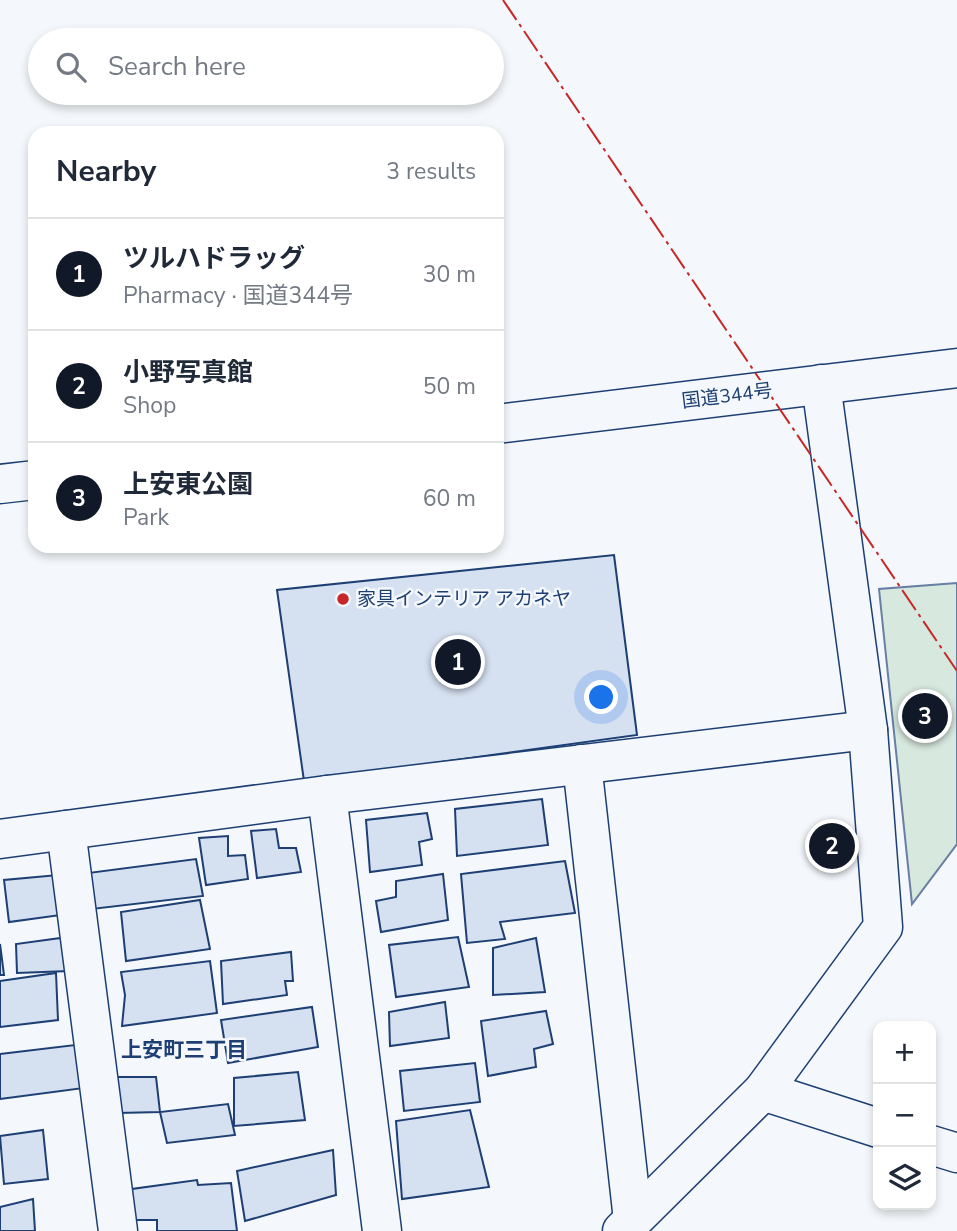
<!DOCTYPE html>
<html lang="en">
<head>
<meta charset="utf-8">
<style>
  :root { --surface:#fff; --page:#f2f2f3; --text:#1f2937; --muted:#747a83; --line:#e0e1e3; --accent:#111827 }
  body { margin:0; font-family:"Nunito Sans","Noto Sans JP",sans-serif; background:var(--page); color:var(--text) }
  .controls { position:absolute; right:21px; bottom:21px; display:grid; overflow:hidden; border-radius:14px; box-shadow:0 4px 10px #0003 }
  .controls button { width:63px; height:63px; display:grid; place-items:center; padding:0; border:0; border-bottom:2px solid var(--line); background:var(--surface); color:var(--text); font:35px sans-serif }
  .you { position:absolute; left:602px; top:698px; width:24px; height:24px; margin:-18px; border:5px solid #fff; border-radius:50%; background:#1a73e8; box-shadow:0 0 0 10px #1a73e833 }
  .badge { display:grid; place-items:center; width:46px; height:46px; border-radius:50%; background:var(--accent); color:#fff; font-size:23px; font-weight:700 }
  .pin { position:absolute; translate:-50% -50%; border:4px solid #fff; box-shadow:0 2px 7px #0006 }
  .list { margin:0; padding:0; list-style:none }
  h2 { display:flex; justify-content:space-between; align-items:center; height:91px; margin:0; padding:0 28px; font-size:30px }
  h2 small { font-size:23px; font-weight:400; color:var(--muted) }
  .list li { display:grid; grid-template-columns:46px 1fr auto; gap:21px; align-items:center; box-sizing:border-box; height:112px; padding:0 28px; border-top:2px solid var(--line) }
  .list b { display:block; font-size:26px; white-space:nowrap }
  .list p { margin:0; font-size:23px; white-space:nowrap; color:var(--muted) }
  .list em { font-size:23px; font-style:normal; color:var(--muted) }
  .icon { flex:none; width:38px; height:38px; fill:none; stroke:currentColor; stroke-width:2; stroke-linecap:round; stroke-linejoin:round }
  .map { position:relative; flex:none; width:957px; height:1231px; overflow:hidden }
  .search { position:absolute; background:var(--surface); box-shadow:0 4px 10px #0003; left:28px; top:28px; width:476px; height:77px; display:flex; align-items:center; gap:18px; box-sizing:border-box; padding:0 24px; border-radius:38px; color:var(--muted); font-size:26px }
  .panel { position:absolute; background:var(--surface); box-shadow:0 4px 10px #0003; left:28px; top:126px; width:476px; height:427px; border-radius:21px }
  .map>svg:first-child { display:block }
</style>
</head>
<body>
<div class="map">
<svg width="957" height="1231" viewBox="0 0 957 1231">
  <rect width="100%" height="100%" fill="#f4f7fb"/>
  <path fill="#d7e8df" stroke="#687fa3" stroke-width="2" d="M957,583V844L912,904L879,589Z"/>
  <g fill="#d5e0f0" stroke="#1d3f73" stroke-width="2">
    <path d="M614,555L637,735L304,781L277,590Z"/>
    <path d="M542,799L548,845L457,856L455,809Z"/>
    <path d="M427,813L432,839L419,842L422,865L370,872L366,820Z"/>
    <path d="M276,829L279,848H296L301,872L257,878L251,831Z"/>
    <path d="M228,836V856L245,855L248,879L206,885L199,838Z"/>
    <path d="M196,859L203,896L92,909L88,873Z"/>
    <path d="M565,861L575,913L500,922L505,939L467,943L461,874Z"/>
    <path d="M443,874L448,920L381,932L376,901L396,897V881Z"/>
    <path d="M58,875L61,915L9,922L4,880Z"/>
    <path d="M200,900L210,949L126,961L121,912Z"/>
    <path d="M68,937L69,971L17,973L16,944Z"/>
    <path d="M458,937L469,987L396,997L389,945Z"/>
    <path d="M536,938L545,992L493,995V948Z"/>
    <path d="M0,944L4,975H0Z"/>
    <path d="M291,952L293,981H285L287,995L223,1004L221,961Z"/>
    <path d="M210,961L217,1013L122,1026L125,995L121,972Z"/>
    <path d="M56,973L58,1020L0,1027V981Z"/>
    <path d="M445,1002L449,1038L390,1046L389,1012Z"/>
    <path d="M312,1007L318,1047L228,1063L221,1020Z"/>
    <path d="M546,1011L553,1044L534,1049L536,1067L488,1076L481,1021Z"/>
    <path d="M75,1045L84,1088L0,1099V1054Z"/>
    <path d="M475,1063L480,1102L404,1111L400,1071Z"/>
    <path d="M298,1072L305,1120L234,1126V1078Z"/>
    <path d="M116,1077H156L160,1112L118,1113Z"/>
    <path d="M228,1104L235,1135L167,1143L160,1112Z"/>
    <path d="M470,1110L489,1187L402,1199L396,1121Z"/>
    <path d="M43,1130L48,1179L4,1184L0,1136Z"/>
    <path d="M333,1150L336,1195L245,1221L237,1171Z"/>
    <path d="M197,1180L198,1185L231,1183L237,1231H157V1220H129L132,1189Z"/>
    <path d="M33,1199L35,1231H0V1207Z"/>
  </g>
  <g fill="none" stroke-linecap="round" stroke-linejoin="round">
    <g stroke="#1d3f73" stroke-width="41">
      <g id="minor">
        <path d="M582,764L633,1220"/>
        <path d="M327,795L382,1231"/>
        <path d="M66,830L118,1231"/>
        <path d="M0,839L327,795L868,730"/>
        <path d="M763,1091L878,1128"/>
        <path d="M931,1145L957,1153"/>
        <path d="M622,1231L763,1091L883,927L868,730L821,384"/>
      </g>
    </g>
    <g stroke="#1d3f73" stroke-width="41">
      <g id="highway">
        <path d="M497,424L957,368"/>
        <path d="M0,484L35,480"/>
      </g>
    </g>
    <use href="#minor" stroke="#f4f7fb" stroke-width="38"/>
    <use href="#highway" stroke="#f4f7fb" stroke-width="38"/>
    <path stroke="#c62828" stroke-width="2" stroke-dasharray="24 5 3.5 5" stroke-linecap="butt" d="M503,0L957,671"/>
  </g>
  <circle fill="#c62828" stroke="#f4f7fb" stroke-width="2.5" cx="343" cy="599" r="7"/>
  <g text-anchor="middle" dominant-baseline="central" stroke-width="5" stroke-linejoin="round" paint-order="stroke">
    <g font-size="19" fill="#1d3f73" stroke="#f4f7fb">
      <text transform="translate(727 396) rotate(-7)">国道344号</text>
    </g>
    <g font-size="19" fill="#1d3f73" stroke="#f4f7fb" text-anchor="start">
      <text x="357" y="599">家具インテリア アカネヤ</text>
    </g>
    <g font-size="21" font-weight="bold" fill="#1d3f73" stroke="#f4f7fb">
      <text x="184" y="1050">上安町三丁目</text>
    </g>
  </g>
</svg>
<div class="controls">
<button>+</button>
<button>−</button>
<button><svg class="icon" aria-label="layers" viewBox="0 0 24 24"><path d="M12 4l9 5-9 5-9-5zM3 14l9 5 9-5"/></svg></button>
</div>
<div class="you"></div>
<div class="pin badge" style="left:458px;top:662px">1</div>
<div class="pin badge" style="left:832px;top:846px">2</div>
<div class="pin badge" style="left:925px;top:716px">3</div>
<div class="search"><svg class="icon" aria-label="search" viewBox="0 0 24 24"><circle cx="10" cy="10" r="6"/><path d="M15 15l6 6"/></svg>Search here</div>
<section class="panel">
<h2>Nearby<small>3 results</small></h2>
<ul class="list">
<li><span class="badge">1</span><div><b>ツルハドラッグ</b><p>Pharmacy · 国道344号</p></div><em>30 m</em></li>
<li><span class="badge">2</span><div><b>小野写真館</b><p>Shop</p></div><em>50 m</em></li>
<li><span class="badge">3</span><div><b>上安東公園</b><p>Park</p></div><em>60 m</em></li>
</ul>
</section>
</div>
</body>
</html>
